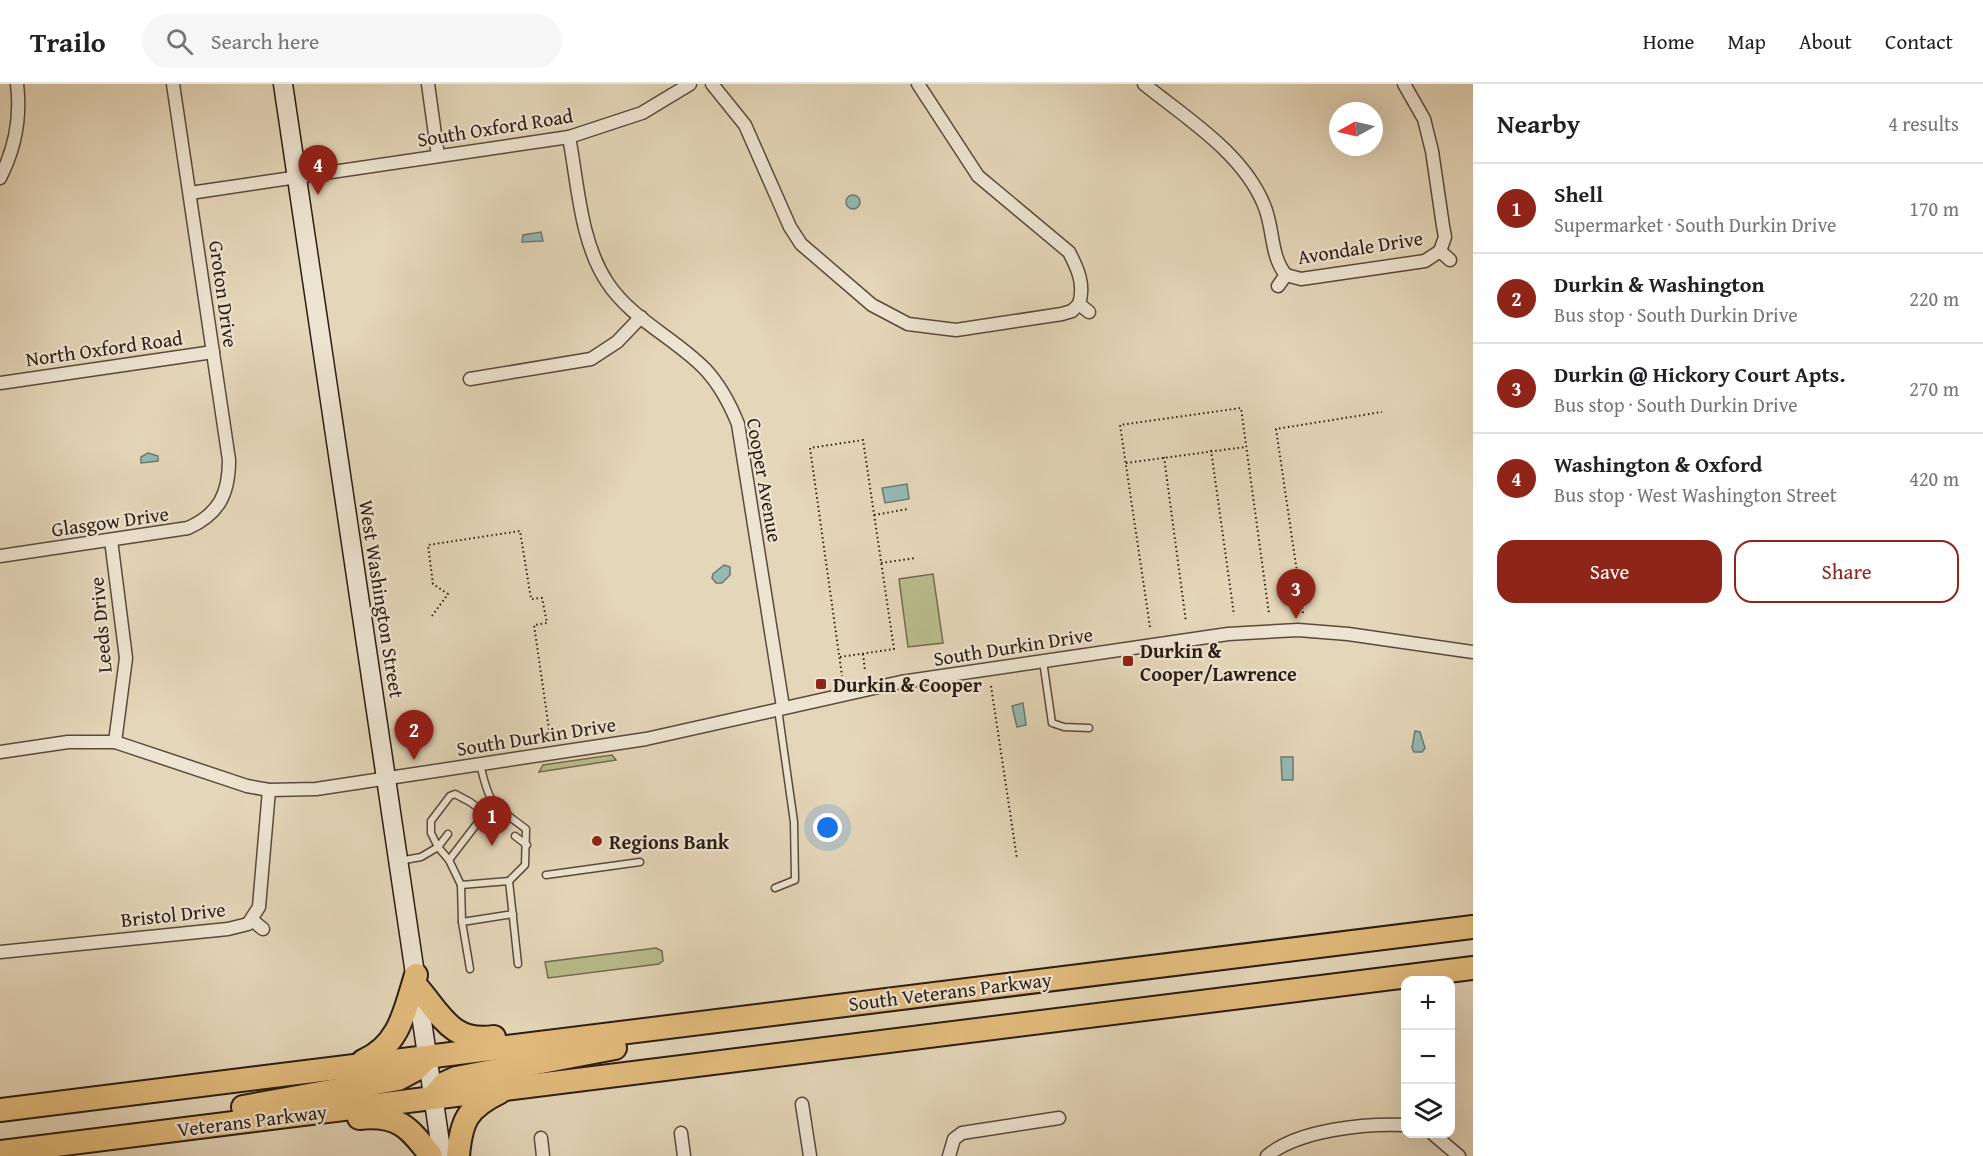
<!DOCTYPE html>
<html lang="en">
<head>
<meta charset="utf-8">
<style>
  :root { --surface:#fff; --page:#f6f6f6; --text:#202124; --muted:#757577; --line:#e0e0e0; --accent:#8f2418 }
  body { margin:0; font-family:"Gentium Book Plus",serif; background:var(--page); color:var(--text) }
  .controls { position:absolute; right:18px; bottom:18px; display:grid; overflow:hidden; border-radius:12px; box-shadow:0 6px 24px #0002 }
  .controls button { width:54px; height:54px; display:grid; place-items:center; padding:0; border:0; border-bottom:2px solid var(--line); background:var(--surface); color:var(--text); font:30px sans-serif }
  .compass { position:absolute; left:1329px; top:18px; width:54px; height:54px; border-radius:50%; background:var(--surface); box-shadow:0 6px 24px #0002; rotate:262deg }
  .you { position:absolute; left:828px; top:744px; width:21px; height:21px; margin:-15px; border:4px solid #fff; border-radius:50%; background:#1a73e8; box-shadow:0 0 0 9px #1a73e833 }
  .badge { display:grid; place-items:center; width:39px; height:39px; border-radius:50%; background:var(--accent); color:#fff; font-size:20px; font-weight:700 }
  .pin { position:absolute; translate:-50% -50px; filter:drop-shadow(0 2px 3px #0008) }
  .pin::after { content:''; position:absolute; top:32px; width:21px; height:18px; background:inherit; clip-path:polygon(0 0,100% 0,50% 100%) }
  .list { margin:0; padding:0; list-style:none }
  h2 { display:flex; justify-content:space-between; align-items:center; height:78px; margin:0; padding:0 24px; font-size:26px }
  h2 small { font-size:20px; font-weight:400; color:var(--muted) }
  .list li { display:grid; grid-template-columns:39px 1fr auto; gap:18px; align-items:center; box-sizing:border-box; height:90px; padding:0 24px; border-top:2px solid var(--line) }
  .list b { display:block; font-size:22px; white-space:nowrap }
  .list p { margin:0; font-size:20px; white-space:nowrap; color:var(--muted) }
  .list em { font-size:20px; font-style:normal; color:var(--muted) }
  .actions { display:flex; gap:12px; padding:18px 24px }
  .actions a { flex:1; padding:14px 0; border:2px solid var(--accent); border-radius:18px; text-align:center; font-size:21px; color:var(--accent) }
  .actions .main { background:var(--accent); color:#fff }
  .icon { flex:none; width:33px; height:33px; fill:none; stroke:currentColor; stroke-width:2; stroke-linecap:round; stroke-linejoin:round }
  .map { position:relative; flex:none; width:1473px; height:1072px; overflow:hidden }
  header { display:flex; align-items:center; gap:36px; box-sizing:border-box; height:84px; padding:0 30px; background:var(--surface); border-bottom:2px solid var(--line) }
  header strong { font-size:28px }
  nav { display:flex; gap:33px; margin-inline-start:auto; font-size:21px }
  .search { width:420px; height:54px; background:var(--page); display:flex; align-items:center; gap:15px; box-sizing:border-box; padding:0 21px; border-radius:33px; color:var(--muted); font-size:22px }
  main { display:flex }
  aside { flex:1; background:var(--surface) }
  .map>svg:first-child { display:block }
</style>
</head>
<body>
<header>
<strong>Trailo</strong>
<div class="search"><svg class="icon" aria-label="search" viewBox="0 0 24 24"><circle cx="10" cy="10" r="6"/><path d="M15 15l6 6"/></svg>Search here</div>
<nav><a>Home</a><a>Map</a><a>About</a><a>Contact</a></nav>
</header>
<main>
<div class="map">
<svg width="1473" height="1072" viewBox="0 0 1473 1072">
  <rect width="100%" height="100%" fill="#e4d6b8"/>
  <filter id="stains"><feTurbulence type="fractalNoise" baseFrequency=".00333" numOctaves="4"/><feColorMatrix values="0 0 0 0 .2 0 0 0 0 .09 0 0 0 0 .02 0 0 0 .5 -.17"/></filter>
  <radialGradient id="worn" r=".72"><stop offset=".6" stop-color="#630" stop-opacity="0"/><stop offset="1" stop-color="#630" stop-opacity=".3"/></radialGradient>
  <g fill="#b9bc8b" stroke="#726c4e" stroke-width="1.5">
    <path d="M933,490L943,559L908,563L899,495Z"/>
    <path d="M612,671L616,676L539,688L543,681Z"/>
    <path d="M656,864L662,867L663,877L659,880L548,894L545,878Z"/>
  </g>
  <g fill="#95b9b3" stroke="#6b7a73" stroke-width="1.5">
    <circle cx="853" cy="118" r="7"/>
    <path d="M541,148L543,157L522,158L523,151Z"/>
    <path d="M148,369L158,372V377L141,379V373Z"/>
    <path d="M907,400L909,415L885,419L882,404Z"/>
    <path d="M724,481L730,483V491L722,499H716L712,494L713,490Z"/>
    <path d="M1023,619L1026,641L1017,643L1012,622Z"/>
    <path d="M1415,647L1420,648L1425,664L1422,668H1414L1412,664Z"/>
    <path d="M1281,673H1293V696H1282Z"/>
  </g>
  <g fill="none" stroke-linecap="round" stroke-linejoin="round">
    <g stroke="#594a3c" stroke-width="9">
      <g id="lane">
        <path d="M1043,577L1052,639L1064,643L1089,644"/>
        <path d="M448,750L438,763L431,749V737L450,712L455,710L470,718L497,738"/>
        <path d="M515,752L527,761"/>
        <path d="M449,776L492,720"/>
        <path d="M399,777L421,773L438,763L449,776L461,801L509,797L525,781L526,745C492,719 490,723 480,680"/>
        <path d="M546,791L640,778"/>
        <path d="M509,797L518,880"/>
        <path d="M461,801L462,838L470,885"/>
        <path d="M775,804L795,796L794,738L778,625"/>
        <path d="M462,838L513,830"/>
      </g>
    </g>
    <g stroke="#594a3c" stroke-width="15">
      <g id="street">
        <path d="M428,0L438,72"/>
        <path d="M712,0L745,41L790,143L801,160L872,221L908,240L956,246L1062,230L1072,227L1079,220"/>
        <path d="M918,0L978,92L1069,168C1078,185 1085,201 1079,220"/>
        <path d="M1144,0C1186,34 1243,69 1264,121C1274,144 1270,172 1286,191"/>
        <path d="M569,53C578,100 580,157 607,198C631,235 675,254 705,285C720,301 730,320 738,340L783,623"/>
        <path d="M0,94C15,65 21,33 17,0"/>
        <path d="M190,109L569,53L642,29L690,0"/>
        <path d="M1440,167L1450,176"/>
        <path d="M1286,191L1301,195L1425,177L1440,167L1445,153L1443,142L1432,67L1424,35L1404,0"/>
        <path d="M1278,202L1286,191"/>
        <path d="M1079,220L1089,228"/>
        <path d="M470,295L591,275L617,258L641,233"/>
        <path d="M0,299L213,268"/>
        <path d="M111,456L126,574L115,658"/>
        <path d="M0,472L188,444C219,430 229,410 229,376L173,0"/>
        <path d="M0,668L68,658H115L247,702L269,706L316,705L646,655L901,598L1228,550L1298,546L1348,550L1473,568"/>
        <path d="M252,836L263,845"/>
        <path d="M0,868L228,845L248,840L259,823L269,706"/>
        <path d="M802,1020L810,1072"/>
        <path d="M681,1049L684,1072"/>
        <path d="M1433,1050L1459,1072"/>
        <path d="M541,1054L543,1072"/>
        <path d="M949,1072L954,1055L962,1049L1059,1034"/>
        <path d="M1267,1072C1298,1046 1365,1039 1406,1041"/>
      </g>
    </g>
    <g stroke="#2b1c12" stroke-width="21">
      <path id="secondary" d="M283,0L442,1072"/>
    </g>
    <g stroke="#2b1c12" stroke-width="26">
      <g id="highway">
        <path d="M418,904C442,932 452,959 494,953"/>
        <path d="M363,977C400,961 405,926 416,891"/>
        <path d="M433,1013L445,999L456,994L615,964"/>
        <path d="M243,1023L398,995L415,986L428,973"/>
        <path d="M0,1026L1473,843"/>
        <path d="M359,1034C398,1030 409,1043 431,1072"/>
        <path d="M0,1068L1473,884"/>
        <path d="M458,1072C461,1037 467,1024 500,1008"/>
      </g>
    </g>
    <g stroke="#2b1c12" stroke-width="2" stroke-dasharray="1.5 3" stroke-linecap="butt">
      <path d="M1211,366L1234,531"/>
      <path d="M1164,373L1186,538"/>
      <path d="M1126,379L1245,363"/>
      <path d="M874,431L908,425"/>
      <path d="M881,479L916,474"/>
      <path d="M1303,529L1276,345L1382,328"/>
      <path d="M432,532L448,510L433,500L428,461L520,447L531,515L542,514L547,539L534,541L550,652"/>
      <path d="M1150,543L1120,341L1241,324L1269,530"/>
      <path d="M863,570L865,587"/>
      <path d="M840,573L894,565L863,356L810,364L842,592"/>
      <path d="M991,602L1017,775"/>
    </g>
    <use href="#lane" stroke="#ede4d1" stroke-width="6"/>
    <use href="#street" stroke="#ede4d1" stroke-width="12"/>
    <use href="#secondary" stroke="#ede4d1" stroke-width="18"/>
    <use href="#highway" stroke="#e2bb7c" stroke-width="22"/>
  </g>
  <g fill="#8f2418" stroke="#ede4d1" stroke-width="2">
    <rect x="1122" y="571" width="12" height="12" rx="3"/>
    <rect x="815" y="594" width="12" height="12" rx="3"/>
    <circle cx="597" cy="757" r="6"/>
  </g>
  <g text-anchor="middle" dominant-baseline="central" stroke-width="4.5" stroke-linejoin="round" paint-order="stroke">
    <g font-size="20" fill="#2b1c12" stroke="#ede4d1">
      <text transform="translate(495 43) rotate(-9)">South Oxford Road</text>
      <text transform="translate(1360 163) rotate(-9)">Avondale Drive</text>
      <text transform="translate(224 210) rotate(82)">Groton Drive</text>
      <text transform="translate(104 264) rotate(-8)">North Oxford Road</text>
      <text transform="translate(765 396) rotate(80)">Cooper Avenue</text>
      <text transform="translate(110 437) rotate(-8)">Glasgow Drive</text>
      <text transform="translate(382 515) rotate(81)">West Washington Street</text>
      <text transform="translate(100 541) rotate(-95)">Leeds Drive</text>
      <text transform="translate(1013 562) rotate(-9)">South Durkin Drive</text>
      <text transform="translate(536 652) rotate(-9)">South Durkin Drive</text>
      <text transform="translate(173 830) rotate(-6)">Bristol Drive</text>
      <text transform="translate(950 907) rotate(-7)">South Veterans Parkway</text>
      <text transform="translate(252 1036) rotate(-7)">Veterans Parkway</text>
    </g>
    <g font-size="20" font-weight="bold" fill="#2b1c12" stroke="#ede4d1" text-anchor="start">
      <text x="1140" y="566">Durkin &amp;<tspan x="1140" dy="23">Cooper/Lawrence</tspan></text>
      <text x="833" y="600">Durkin &amp; Cooper</text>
      <text x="609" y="757">Regions Bank</text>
    </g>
  </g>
  <rect width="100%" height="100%" filter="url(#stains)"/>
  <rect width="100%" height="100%" fill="url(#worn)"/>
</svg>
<div class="controls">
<button>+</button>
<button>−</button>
<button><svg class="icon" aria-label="layers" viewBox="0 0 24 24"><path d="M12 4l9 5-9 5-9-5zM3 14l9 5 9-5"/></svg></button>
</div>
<svg class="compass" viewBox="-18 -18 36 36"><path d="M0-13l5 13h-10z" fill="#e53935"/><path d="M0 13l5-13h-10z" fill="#757577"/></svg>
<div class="you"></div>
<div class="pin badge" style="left:492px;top:762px">1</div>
<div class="pin badge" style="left:414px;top:676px">2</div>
<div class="pin badge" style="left:1296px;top:535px">3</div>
<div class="pin badge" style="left:318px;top:111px">4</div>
</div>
<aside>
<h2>Nearby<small>4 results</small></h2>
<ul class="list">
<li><span class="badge">1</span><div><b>Shell</b><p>Supermarket · South Durkin Drive</p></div><em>170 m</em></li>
<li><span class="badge">2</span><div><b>Durkin &amp; Washington</b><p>Bus stop · South Durkin Drive</p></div><em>220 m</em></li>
<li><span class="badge">3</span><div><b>Durkin @ Hickory Court Apts.</b><p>Bus stop · South Durkin Drive</p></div><em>270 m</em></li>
<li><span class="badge">4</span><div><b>Washington &amp; Oxford</b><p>Bus stop · West Washington Street</p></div><em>420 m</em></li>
</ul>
<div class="actions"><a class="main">Save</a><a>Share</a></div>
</aside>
</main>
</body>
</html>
